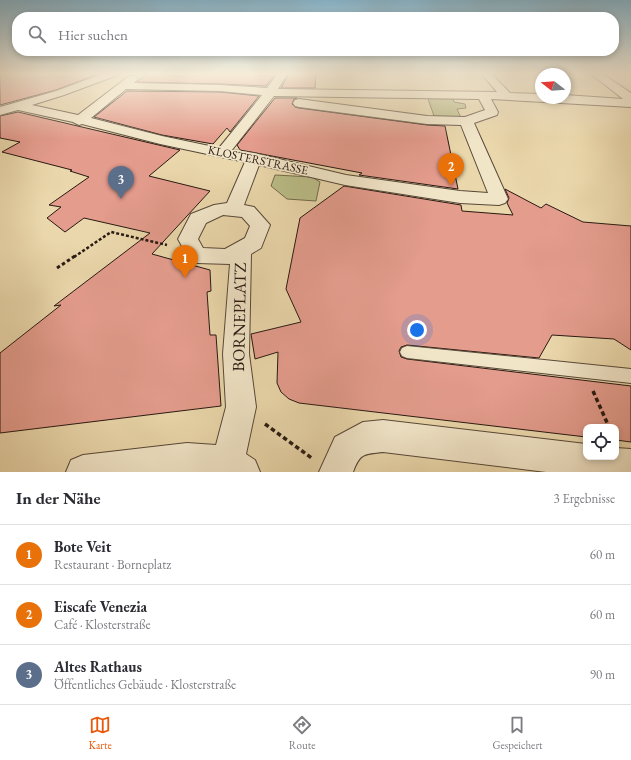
<!DOCTYPE html>
<html lang="de">
<head>
<meta charset="utf-8">
<style>
  :root { --surface:#fff; --page:#f2f2f3; --text:#2b2b33; --muted:#7c7c81; --line:#e1e1e2; --accent:#ea580c }
  body { margin:0; font-family:"EB Garamond",serif; background:var(--page); color:var(--text) }
  .controls { position:absolute; right:12px; bottom:12px; display:grid; overflow:hidden; border-radius:8px; box-shadow:0 2px 6px #0003 }
  .controls button { width:36px; height:36px; display:grid; place-items:center; padding:0; border:0; border-bottom:1px solid var(--line); background:var(--surface); color:var(--text); font:20px sans-serif }
  .compass { position:absolute; left:535px; top:68px; width:36px; height:36px; border-radius:50%; background:var(--surface); box-shadow:0 2px 6px #0003; rotate:287deg }
  .you { position:absolute; left:417px; top:330px; width:14px; height:14px; margin:-10px; border:3px solid #fff; border-radius:50%; background:#1a73e8; box-shadow:0 0 0 6px #1a73e833 }
  .badge { display:grid; place-items:center; width:26px; height:26px; border-radius:50%; background:var(--accent); color:#fff; font-size:13px; font-weight:700 }
  .pin { position:absolute; translate:-50% -33px; filter:drop-shadow(0 1px 2px #0008) }
  .pin::after { content:''; position:absolute; top:21px; width:14px; height:12px; background:inherit; clip-path:polygon(0 0,100% 0,50% 100%) }
  .list { margin:0; padding:0; list-style:none }
  h2 { display:flex; justify-content:space-between; align-items:center; height:52px; margin:0; padding:0 16px; font-size:17px }
  h2 small { font-size:13px; font-weight:400; color:var(--muted) }
  .list li { display:grid; grid-template-columns:26px 1fr auto; gap:12px; align-items:center; box-sizing:border-box; height:60px; padding:0 16px; border-top:1px solid var(--line) }
  .list b { display:block; font-size:15px; white-space:nowrap }
  .list p { margin:0; font-size:13px; white-space:nowrap; color:var(--muted) }
  .list em { font-size:13px; font-style:normal; color:var(--muted) }
  .icon { flex:none; width:22px; height:22px; fill:none; stroke:currentColor; stroke-width:2; stroke-linecap:round; stroke-linejoin:round }
  .map { position:relative; flex:none; width:631px; height:472px; overflow:hidden }
  .search { position:absolute; background:var(--surface); box-shadow:0 2px 6px #0003; left:12px; right:12px; top:12px; height:44px; display:flex; align-items:center; gap:10px; box-sizing:border-box; padding:0 14px; border-radius:16px; color:var(--muted); font-size:15px }
  .sheet { height:232px; background:var(--surface) }
  nav { display:flex; justify-content:space-around; align-items:center; box-sizing:border-box; height:56px; border-top:1px solid var(--line); background:var(--surface); font-size:11px; color:var(--muted) }
  nav a { display:grid; justify-items:center; gap:2px }
  nav .on { color:var(--accent) }
  .map>svg:first-child { display:block }
</style>
</head>
<body>
<div class="map">
<svg width="631" height="472" viewBox="0 0 631 472">
  <rect width="100%" height="100%" fill="#ead7ab"/>
  <filter id="stains"><feTurbulence type="fractalNoise" baseFrequency=".005" numOctaves="4"/><feColorMatrix values="0 0 0 0 .2 0 0 0 0 .09 0 0 0 0 .02 0 0 0 .5 -.17"/></filter>
  <radialGradient id="worn" r=".72"><stop offset=".6" stop-color="#630" stop-opacity="0"/><stop offset="1" stop-color="#630" stop-opacity=".3"/></radialGradient>
  <g fill="#babd87" stroke="#716b4c">
    <path d="M427,96H452L454,102L465,104L466,108L457,109L461,118L434,116Z"/>
    <path d="M275,175L312,177L320,182L316,201L287,199L271,186Z"/>
  </g>
  <g fill="#e49c8d" stroke="#281912">
    <path d="M0,73H45L98,74L56,90L0,105Z"/>
    <path d="M148,73H276L266,86L220,84L137,82Z"/>
    <path d="M289,73H316L315,88H281Z"/>
    <path d="M127,91L220,92L259,96L230,132L227,128L213,144L162,135L94,117Z"/>
    <path d="M275,98H297L294,99L292,104L295,107L299,108L427,125L445,126L458,189L359,175L362,173L240,150L237,145Z"/>
    <path d="M18,112L180,150L149,176L210,191L152,254L210,270L211,291L207,292L210,335H216L221,406L0,433V353L61,305L54,306L150,233L84,218L65,232L47,218L61,207L49,205L89,177L70,171L72,170L2,152L20,142L0,138V116Z"/>
    <path d="M344,186L461,205L462,211L513,215L507,203L509,198L505,189L541,208L546,204L583,222L631,226V350L614,339L552,335L539,358L407,345L401,347L399,351L401,357L407,359L631,386V442L616,440V427H586V437L299,403L289,399L281,392L277,383L278,352L255,359L251,334L301,322L286,289L300,218Z"/>
  </g>
  <g fill="none" stroke-linecap="round" stroke-linejoin="round">
    <g stroke="#584838" stroke-width="2">
      <path id="lane" d="M407,346L631,369V383L407,358L402,356L400,352L402,348Z"/>
    </g>
    <g stroke="#584838" stroke-width="2">
      <g id="street">
        <path d="M105,73H119L118,75L64,95L32,105L78,115L129,76L133,75L138,78L134,83L220,85L267,88L278,73H288L278,89L497,92L481,73H491L510,93L541,94V98H565V95L623,99L590,73H601L631,93V107L491,99L498,112L497,115L474,123L508,199L505,203L499,205L460,203L345,185L259,165L244,205L254,207L270,225L261,248L251,254L249,354L256,407L246,454L255,460L260,472H66L71,460L83,455L187,443L216,445L226,407L223,354L230,264L197,263L190,261L178,239L191,214L214,205L227,203L245,162L160,144L82,124L79,125L73,122L18,110L0,115V107L56,91ZM126,89L220,91L262,95L219,148L162,136L91,118ZM274,96L479,99L485,110L465,117L427,116L299,99L295,100L293,103L295,106L299,107L427,124L461,125L488,193L460,191L346,175L254,153L232,150ZM223,215L242,217L250,226L245,238L225,249L203,248L198,239L206,223Z"/>
        <path d="M383,420L586,444V457H616V448L631,449V472H546L383,452C364,454 360,453 353,472H319L335,437L363,422Z"/>
      </g>
    </g>
    <path stroke="#281912" stroke-width="2.5" stroke-dasharray="3 2" stroke-linecap="butt" d="M74,257L111,232L167,245"/>
    <path stroke="#281912" stroke-width="3" stroke-dasharray="3.5 2.5" stroke-linecap="butt" d="M57,268L75,256"/>
    <g stroke="#281912" stroke-width="3.5" stroke-dasharray="4.5 3" stroke-linecap="butt">
      <path d="M593,391L609,427"/>
      <path d="M265,424L313,459"/>
    </g>
    <use href="#lane" fill="#f1e5c8" fill-rule="evenodd"/>
    <use href="#street" fill="#f1e5c8" fill-rule="evenodd"/>
  </g>
  <linearGradient id="sky" x2="0" y2="1"><stop stop-color="#88b6cd"/><stop offset="0.53" stop-color="#f6edd9"/><stop offset="1" stop-color="#f6edd9" stop-opacity="0"/></linearGradient>
  <rect width="631" height="139" fill="url(#sky)"/>
  <g text-anchor="middle" dominant-baseline="central" stroke-width="3.5" stroke-linejoin="round" paint-order="stroke">
    <g font-size="12" fill="#281912" stroke="#f1e5c8">
      <text transform="translate(258 160) rotate(12)">KLOSTERSTRASSE</text>
    </g>
    <g font-size="17" fill="#281912" stroke="#f1e5c8">
      <text transform="translate(239 317) rotate(-89)">BORNEPLATZ</text>
    </g>
  </g>
  <rect width="100%" height="100%" filter="url(#stains)"/>
  <rect width="100%" height="100%" fill="url(#worn)"/>
</svg>
<div class="controls">
<button><svg class="icon" aria-label="locate" viewBox="0 0 24 24"><circle cx="12" cy="12" r="6"/><path d="M12 2v4M12 18v4M2 12h4M18 12h4"/></svg></button>
</div>
<svg class="compass" viewBox="-18 -18 36 36"><path d="M0-13l5 13h-10z" fill="#e53935"/><path d="M0 13l5-13h-10z" fill="#7c7c81"/></svg>
<div class="you"></div>
<div class="pin badge" style="left:185px;top:278px;background:#e8710a">1</div>
<div class="pin badge" style="left:451px;top:186px;background:#e8710a">2</div>
<div class="pin badge" style="left:121px;top:199px;background:#5c6f8a">3</div>
<div class="search"><svg class="icon" aria-label="search" viewBox="0 0 24 24"><circle cx="10" cy="10" r="6"/><path d="M15 15l6 6"/></svg>Hier suchen</div>
</div>
<section class="sheet">
<h2>In der Nähe<small>3 Ergebnisse</small></h2>
<ul class="list">
<li><span class="badge" style="background:#e8710a">1</span><div><b>Bote Veit</b><p>Restaurant · Borneplatz</p></div><em>60 m</em></li>
<li><span class="badge" style="background:#e8710a">2</span><div><b>Eiscafe Venezia</b><p>Café · Klosterstraße</p></div><em>60 m</em></li>
<li><span class="badge" style="background:#5c6f8a">3</span><div><b>Altes Rathaus</b><p>Öffentliches Gebäude · Klosterstraße</p></div><em>90 m</em></li>
</ul>
</section>
<nav>
<a class="on"><svg class="icon" aria-label="map" viewBox="0 0 24 24"><path d="M3 6l6-2 6 2 6-2v14l-6 2-6-2-6 2zM9 4v14M15 6v14"/></svg>Karte</a>
<a><svg class="icon" aria-label="directions" viewBox="0 0 24 24"><path d="M12 3l9 9-9 9-9-9zM9 14v-3h6M13 9l2 2-2 2"/></svg>Route</a>
<a><svg class="icon" aria-label="saved" viewBox="0 0 24 24"><path d="M7 4h10v16l-5-4-5 4z"/></svg>Gespeichert</a>
</nav>
</body>
</html>
